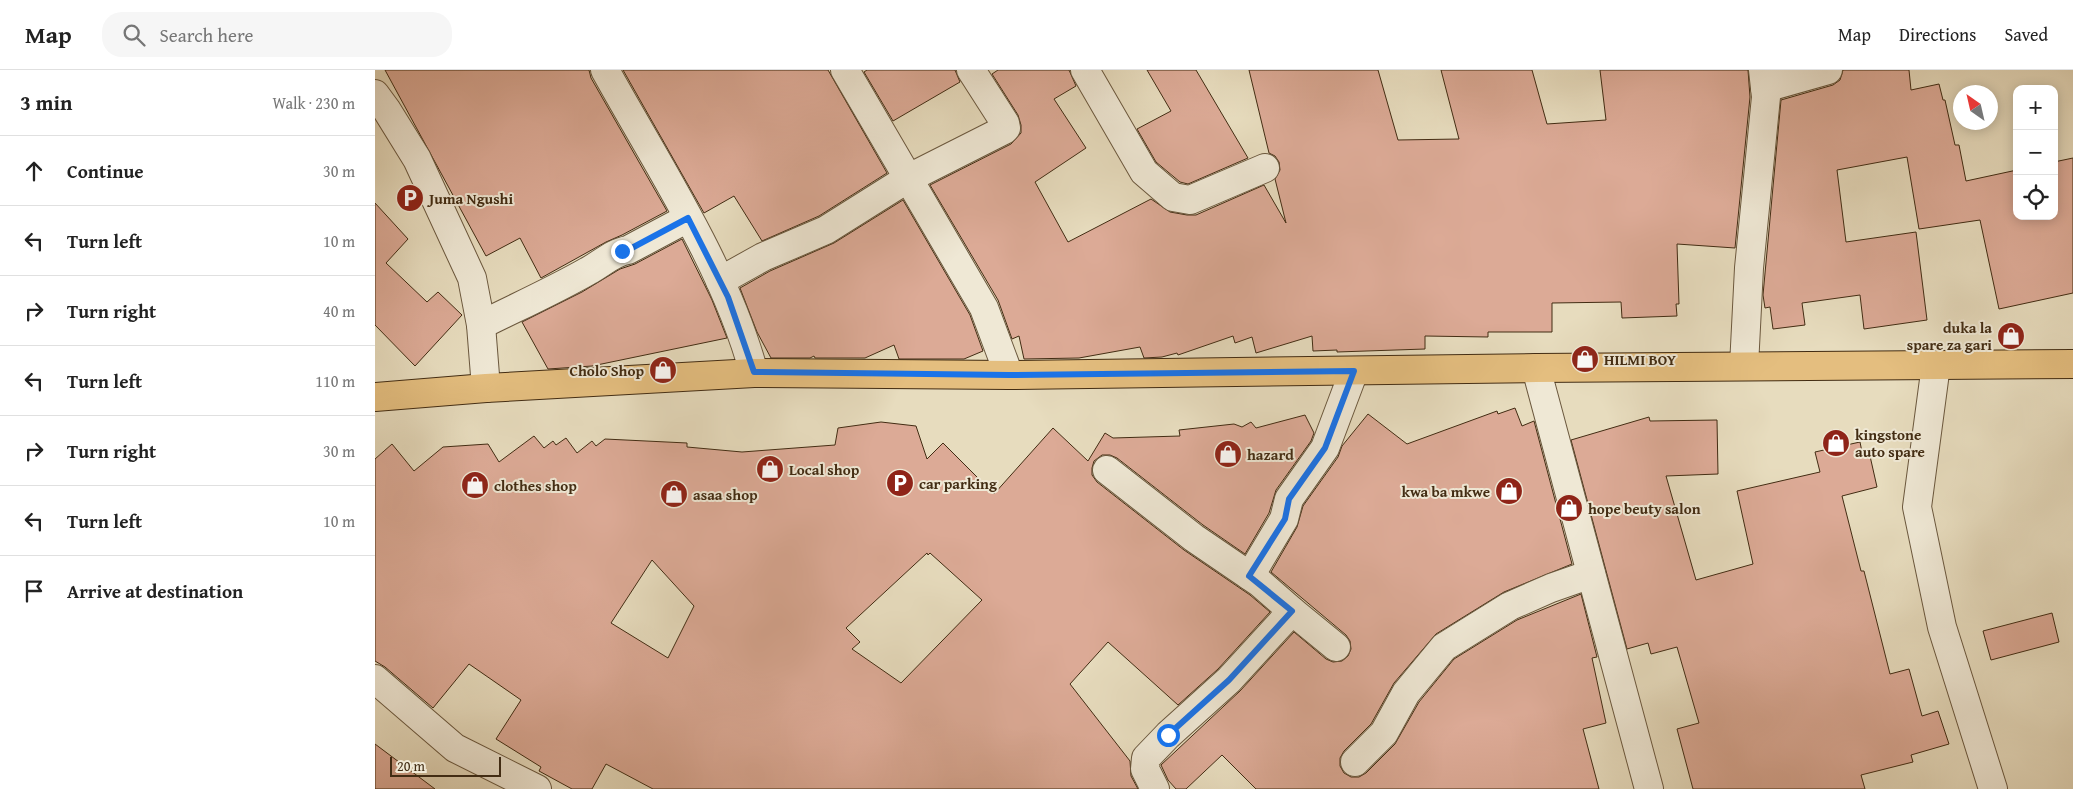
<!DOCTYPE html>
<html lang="en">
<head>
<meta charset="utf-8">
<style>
  :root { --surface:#fff; --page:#f6f6f6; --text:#222; --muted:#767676; --line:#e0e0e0 }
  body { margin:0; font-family:"Gentium Book Plus",serif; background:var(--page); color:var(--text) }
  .controls { position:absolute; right:15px; top:15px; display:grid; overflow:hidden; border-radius:10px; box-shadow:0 2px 12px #0003 }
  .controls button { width:45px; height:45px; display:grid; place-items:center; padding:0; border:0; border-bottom:1px solid var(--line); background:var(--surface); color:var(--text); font:25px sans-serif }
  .compass { position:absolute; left:1578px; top:15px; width:45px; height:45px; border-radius:50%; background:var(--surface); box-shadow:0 2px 12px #0003; rotate:326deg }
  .scale { position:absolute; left:15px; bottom:12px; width:111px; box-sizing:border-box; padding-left:5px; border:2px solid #422c13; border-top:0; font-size:14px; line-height:18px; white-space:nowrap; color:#422c13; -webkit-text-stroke:4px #efe8d5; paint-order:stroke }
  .stop { position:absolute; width:15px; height:15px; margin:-11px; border:4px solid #1a73e8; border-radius:50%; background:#fff }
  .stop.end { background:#1a73e8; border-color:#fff; box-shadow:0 1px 5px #0008 }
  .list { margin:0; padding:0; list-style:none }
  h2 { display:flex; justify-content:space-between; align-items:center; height:65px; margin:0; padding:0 20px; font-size:21px }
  h2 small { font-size:16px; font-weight:400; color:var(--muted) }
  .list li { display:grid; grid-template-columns:32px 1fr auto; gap:15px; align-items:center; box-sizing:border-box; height:70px; padding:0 20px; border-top:1px solid var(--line) }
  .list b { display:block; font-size:19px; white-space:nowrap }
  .list em { font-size:16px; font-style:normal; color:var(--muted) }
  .icon { flex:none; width:28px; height:28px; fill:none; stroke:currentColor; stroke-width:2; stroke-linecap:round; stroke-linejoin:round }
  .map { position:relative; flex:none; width:1698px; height:719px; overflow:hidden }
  header { display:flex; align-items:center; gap:30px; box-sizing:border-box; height:70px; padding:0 25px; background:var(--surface); border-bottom:1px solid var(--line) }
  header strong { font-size:24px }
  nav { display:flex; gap:28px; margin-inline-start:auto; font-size:18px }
  .search { width:350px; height:45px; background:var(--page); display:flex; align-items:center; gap:12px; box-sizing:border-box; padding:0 18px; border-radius:20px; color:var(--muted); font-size:19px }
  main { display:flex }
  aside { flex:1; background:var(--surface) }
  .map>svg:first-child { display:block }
</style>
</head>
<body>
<header>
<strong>Map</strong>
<div class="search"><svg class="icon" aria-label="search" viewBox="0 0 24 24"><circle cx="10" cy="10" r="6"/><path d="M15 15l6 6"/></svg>Search here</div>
<nav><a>Map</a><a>Directions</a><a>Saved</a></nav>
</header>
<main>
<aside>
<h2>3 min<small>Walk · 230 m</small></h2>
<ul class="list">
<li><svg class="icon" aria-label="ahead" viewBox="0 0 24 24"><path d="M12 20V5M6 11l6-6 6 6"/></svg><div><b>Continue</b></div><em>30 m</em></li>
<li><svg class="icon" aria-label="left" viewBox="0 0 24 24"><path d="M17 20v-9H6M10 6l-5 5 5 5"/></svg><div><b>Turn left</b></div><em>10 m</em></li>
<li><svg class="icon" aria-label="right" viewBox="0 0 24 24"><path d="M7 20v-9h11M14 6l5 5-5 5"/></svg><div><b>Turn right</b></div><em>40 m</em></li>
<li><svg class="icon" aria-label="left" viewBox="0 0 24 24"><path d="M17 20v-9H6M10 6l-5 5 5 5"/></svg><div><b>Turn left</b></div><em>110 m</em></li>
<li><svg class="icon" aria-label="right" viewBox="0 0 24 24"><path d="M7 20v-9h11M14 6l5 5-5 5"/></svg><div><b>Turn right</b></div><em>30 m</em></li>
<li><svg class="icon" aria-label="left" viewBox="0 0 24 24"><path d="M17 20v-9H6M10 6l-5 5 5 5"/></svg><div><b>Turn left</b></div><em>10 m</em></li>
<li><svg class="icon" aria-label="arrive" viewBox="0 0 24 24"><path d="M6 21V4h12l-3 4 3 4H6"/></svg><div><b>Arrive at destination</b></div></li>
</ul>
</aside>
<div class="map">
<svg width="1698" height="719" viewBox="0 0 1698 719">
  <rect width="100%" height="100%" fill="#e7dcbe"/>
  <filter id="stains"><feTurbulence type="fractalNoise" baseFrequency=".004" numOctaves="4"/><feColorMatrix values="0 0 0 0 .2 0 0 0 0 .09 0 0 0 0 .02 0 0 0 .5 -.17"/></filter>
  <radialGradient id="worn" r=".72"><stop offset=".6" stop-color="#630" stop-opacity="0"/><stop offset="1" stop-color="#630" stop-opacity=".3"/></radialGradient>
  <g fill="#dcaa96" stroke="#422c13" fill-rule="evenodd">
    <path d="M10,0H214L216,8L292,141L247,165L231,172L166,208L145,168L111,186Z"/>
    <path d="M248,0H453L512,103L444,146L387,171L359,126L329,143Z"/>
    <path d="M492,0H580L585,12L518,51L489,2Z"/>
    <path d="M623,0H694L701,16L679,29L711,78L660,112L693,172L776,129L795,142L812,145H821L889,115L911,153L900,109L905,100L904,92L900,86L894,83L874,0H1003L1023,70L1084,69L1066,0H1157L1172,54L1231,50L1225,0H1373L1375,27L1360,178L1302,174L1304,234H1301L1302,246L1247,248L1246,232L1177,233V262H1113V267L1050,266V279L962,282V280L938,281L937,266L881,283L877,267L860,273L858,266L803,285L802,283L787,287L769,288L765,277L704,288L649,289L644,266L637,269L623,230L555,115L636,74L646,63V55L643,45L617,4Z"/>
    <path d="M772,0H821L873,88L813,114L805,112L781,92L762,59L796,41Z"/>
    <path d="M1468,0H1534L1536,20L1564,14L1568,30H1570L1580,75H1584L1591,111L1642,100V146H1679V92L1698,88V223L1624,239L1605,150L1544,159L1532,87L1462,100L1471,172L1541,162L1552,250L1489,259L1485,225L1427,233L1430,255L1398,259L1395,237L1390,238L1388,225L1406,30L1458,15L1465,10Z"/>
    <path d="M528,130L595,245L608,281L589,289H524L519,275L490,288H440L439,286L435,288H396L382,262L365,218L395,201L459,173Z"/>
    <path d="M0,133L33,169L11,193L52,232L63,222L87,245L40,296L0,255Z"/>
    <path d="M307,169L337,230L352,268L217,296L173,299L147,252L207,222L245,199L260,194Z"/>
    <path d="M1140,338L1147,356L1159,351L1197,494L1129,522L1061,564L1019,613L996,654L969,681L965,688V696L969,703L976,707H984L991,703L1020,674L1044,632L1079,589L1142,550L1206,524L1222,587L1217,588L1231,653L1208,659L1224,719H881L847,685L811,719H801L793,710L786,695L865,621L919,562L951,589L958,592L967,591L973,586L976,579L975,571L971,565L896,502L922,457L928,436L963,387L967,376L993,344L1032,374L1122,341L1123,344Z"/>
    <path d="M930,345L939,363L936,371L901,420L894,443L870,484L828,455L742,388L735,385H727L719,391L717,398V405L722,412L809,480L875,525L895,542L843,599L803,635L733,572L695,614L755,691L756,706L763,719H278L231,694L217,719H197L164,701L166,697L121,669L146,630L94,594L58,638L10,597L0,591V389L17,374L39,401L68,377L113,374L124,392L159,366L169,378L178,371L181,375L191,368L202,383L217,371L221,376L230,369L312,373V377L367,382L460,375L463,358L506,352L541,356L552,389L568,373L619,424L678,358L713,391L730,363L738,368L805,366L804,360L859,354L867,357L876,352L881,358ZM552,483L553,485L555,483L607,530L526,613L477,579L485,572L471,558ZM277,490L319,536L293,588L236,553Z"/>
    <path d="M1274,347L1275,351L1342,350L1343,404L1291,406L1321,510L1378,494L1362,421L1445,402L1440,382L1485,372L1488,387L1495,386L1502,417L1467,426L1486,501H1489L1515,604L1534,599L1547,646L1563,641L1574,674L1536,685L1538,692L1486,705L1490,719H1318L1302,659L1324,653L1302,577L1276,584L1273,573L1252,579L1196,370Z"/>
    <path d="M1677,543L1684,572L1616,590L1608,561Z"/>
    <path d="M0,674L60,719H0Z"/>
  </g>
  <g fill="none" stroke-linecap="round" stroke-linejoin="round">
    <g stroke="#6b583e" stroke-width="30">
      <g id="minor">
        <path d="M230,0C283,96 350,196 379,303"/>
        <path d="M470,0L609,238L634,305"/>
        <path d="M710,0L769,102L798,127L815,130L890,98"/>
        <path d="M1390,18L1453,0"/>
        <path d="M0,24L11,39L42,89L97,208L106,255L111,318"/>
        <path d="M345,211L388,187L451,160L532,109L629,60L631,58L630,53L596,0"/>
        <path d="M106,255C142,237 178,221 213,201C226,194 239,182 253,180L313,148"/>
        <path d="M1561,295L1542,437L1567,557L1618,719"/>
        <path d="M1369,296L1374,198L1391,27L1388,0"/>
        <path d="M1161,298L1274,719"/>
        <path d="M732,400L819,468L885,513L917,541L854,610L793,665L771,688L770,699L780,719"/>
        <path d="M875,506L909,449L914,429L950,378L979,301"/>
        <path d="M917,541L961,577"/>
        <path d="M0,609L80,678L162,719"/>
        <path d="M980,692L1009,663L1031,623L1069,577L1135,536L1176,518L1216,504"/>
      </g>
    </g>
    <g stroke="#422c13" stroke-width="30">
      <path id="major" d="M0,327L111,318L379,303L634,305L1161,298L1698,294"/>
    </g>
    <use href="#minor" stroke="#efe8d5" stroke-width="28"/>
    <use href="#major" stroke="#e4be7f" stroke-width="28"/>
  </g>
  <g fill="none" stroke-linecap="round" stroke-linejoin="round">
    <path stroke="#1a73e8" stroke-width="6" d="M247,181L253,180L313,148L353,227L379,302L634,305L979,301L950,378L914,429L910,449L874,506L917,541L854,610L793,665"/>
  </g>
  <defs>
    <g id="parking-disc" transform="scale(1.4375)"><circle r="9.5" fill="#8f2418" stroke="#efe8d5"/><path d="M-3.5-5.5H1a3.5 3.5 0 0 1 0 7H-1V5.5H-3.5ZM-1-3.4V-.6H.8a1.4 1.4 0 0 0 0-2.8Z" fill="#fff"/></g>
    <g id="shop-disc" transform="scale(1.4375)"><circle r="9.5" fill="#8f2418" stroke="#efe8d5"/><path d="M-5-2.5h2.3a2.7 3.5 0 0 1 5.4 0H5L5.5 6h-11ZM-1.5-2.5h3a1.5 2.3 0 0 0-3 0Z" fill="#fff"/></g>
  </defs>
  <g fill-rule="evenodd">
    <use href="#parking-disc" x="35" y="128"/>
    <use href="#shop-disc" x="1636" y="266"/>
    <use href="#shop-disc" x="1210" y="289"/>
    <use href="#shop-disc" x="288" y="300"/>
    <use href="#shop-disc" x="1461" y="373"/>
    <use href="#shop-disc" x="853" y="384"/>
    <use href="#shop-disc" x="395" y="399"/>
    <use href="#parking-disc" x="525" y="413"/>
    <use href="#shop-disc" x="100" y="415"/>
    <use href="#shop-disc" x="1134" y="421"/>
    <use href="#shop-disc" x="299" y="424"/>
    <use href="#shop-disc" x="1194" y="438"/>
  </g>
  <g text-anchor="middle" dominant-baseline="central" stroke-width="4" stroke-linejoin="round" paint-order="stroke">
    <g font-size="15" font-weight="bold" fill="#422c13" stroke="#efe8d5" text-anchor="start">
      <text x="54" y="128">Juma Ngushi</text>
      <text x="1617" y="257" text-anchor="end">duka la<tspan x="1617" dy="17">spare za gari</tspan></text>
      <text x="1229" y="289">HILMI BOY</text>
      <text x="269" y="300" text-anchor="end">Cholo Shop</text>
      <text x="1480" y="364">kingstone<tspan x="1480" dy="17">auto spare</tspan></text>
      <text x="872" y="384">hazard</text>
      <text x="414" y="399">Local shop</text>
      <text x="544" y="413">car parking</text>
      <text x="119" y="415">clothes shop</text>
      <text x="1115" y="421" text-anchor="end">kwa ba mkwe</text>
      <text x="318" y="424">asaa shop</text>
      <text x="1213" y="438">hope beuty salon</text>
    </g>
  </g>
  <rect width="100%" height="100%" filter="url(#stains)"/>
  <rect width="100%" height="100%" fill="url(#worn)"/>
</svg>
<div class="controls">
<button>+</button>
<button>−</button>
<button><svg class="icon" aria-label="locate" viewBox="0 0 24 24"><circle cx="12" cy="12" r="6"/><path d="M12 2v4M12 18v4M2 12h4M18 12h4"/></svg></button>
</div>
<svg class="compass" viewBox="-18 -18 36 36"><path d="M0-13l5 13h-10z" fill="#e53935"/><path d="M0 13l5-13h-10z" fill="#767676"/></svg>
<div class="scale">20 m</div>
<div class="stop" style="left:793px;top:665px"></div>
<div class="stop end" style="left:247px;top:181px"></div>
</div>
</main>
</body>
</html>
